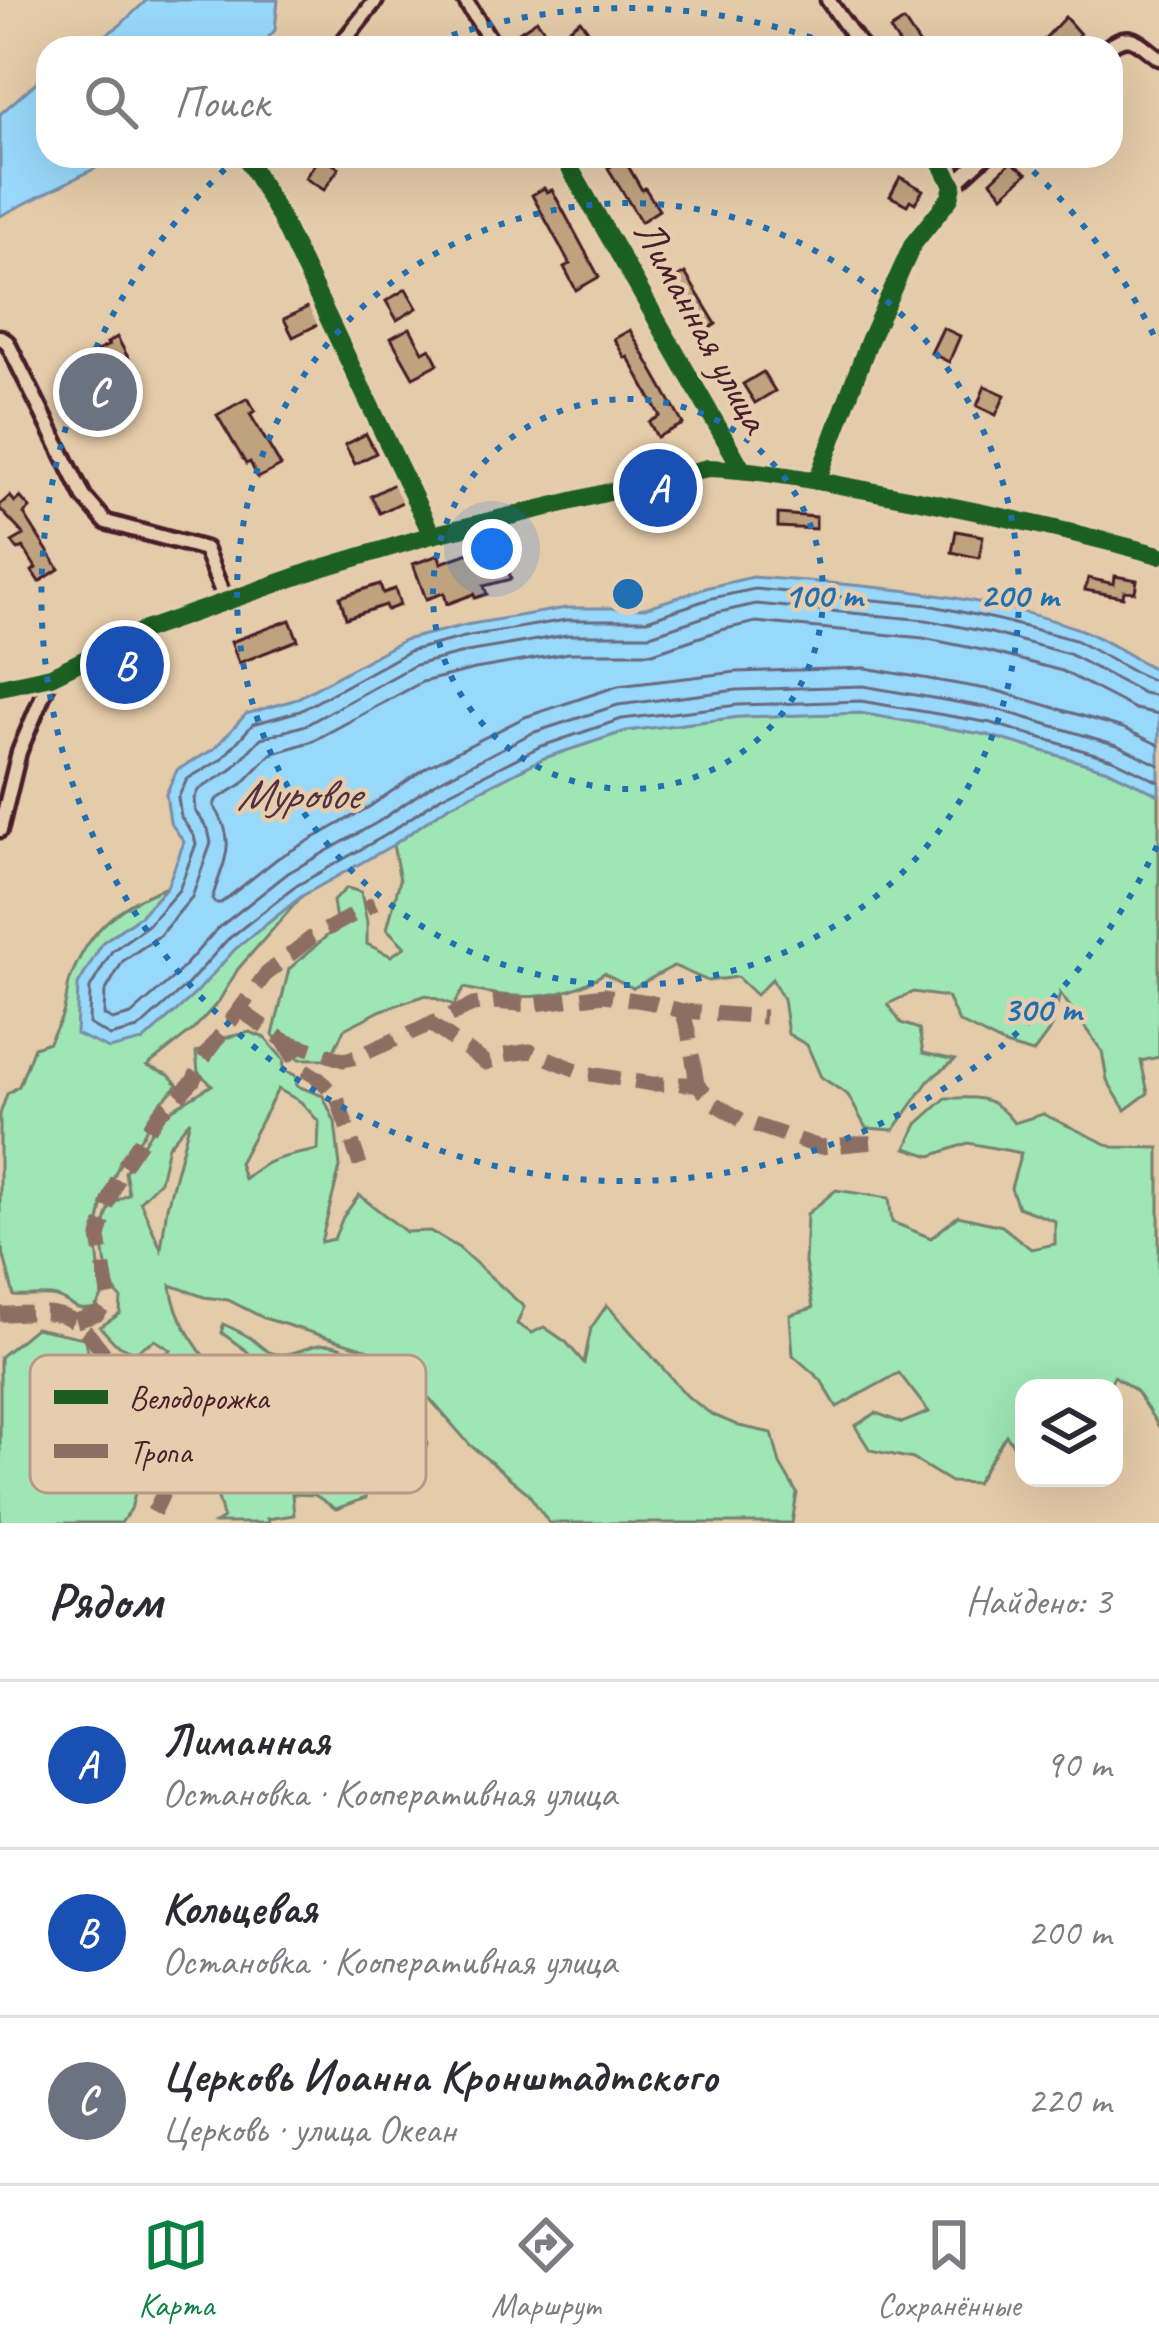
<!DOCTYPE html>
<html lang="ru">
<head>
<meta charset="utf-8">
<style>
  :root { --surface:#fff; --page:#f7f7f7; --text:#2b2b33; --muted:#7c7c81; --line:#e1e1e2; --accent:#0b8043 }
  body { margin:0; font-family:Caveat,sans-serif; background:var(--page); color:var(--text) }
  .controls { position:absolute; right:36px; bottom:36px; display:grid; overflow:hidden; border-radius:24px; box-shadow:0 12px 48px #0002 }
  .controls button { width:108px; height:108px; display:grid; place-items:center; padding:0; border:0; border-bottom:3px solid var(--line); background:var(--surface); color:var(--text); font:60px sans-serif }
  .you { position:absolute; left:492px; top:549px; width:42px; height:42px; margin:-30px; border:9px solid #fff; border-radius:50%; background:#1a73e8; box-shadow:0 0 0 18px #1a73e833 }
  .badge { display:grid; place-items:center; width:78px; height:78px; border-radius:50%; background:var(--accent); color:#fff; font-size:39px; font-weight:700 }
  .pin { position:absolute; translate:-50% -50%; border:6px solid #fff; box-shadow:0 3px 12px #0006 }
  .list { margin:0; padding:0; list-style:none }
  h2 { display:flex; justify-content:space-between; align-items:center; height:156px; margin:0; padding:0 48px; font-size:51px }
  h2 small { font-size:39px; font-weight:400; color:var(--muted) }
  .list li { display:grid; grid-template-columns:78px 1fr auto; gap:36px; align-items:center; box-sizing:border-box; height:168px; padding:0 48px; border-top:3px solid var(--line) }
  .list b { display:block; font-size:45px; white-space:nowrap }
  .list p { margin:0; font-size:39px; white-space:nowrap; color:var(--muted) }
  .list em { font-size:39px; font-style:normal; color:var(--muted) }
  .icon { flex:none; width:66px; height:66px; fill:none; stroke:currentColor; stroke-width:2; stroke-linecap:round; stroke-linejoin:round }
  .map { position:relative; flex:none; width:1159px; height:1523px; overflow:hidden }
  .search { position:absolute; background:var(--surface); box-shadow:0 12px 48px #0002; left:36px; right:36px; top:36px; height:132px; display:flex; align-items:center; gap:30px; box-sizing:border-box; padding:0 42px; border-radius:36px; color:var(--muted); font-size:45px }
  .sheet { height:660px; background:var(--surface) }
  nav { display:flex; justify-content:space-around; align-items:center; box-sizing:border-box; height:168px; border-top:3px solid var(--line); background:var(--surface); font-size:33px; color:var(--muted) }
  nav a { display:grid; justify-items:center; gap:6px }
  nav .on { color:var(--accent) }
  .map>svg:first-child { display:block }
</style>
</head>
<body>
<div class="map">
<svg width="1159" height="1523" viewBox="0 0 1159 1523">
  <rect width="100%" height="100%" fill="#e4cba9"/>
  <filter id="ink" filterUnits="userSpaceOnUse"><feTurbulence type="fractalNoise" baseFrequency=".00833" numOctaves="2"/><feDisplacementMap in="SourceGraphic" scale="24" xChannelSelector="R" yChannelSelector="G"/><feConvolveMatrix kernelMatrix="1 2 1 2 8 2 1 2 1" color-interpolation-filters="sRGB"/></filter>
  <g filter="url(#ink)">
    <g fill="#9ee6b4" stroke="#748270" stroke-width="3" fill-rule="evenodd">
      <path d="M860,713L988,735L1108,770L1159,795V1057L1141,1061L1148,1093L1125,1110L1107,1080L1102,1051L1060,993L1052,1027L1033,1053L1005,1045L959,1022L947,997L913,992L888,1004L901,1023L919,1029L923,1053L955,1060L929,1080L894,1130L866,1128L848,1095L821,1077L807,1045L788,1034L783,999L772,979L756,995L737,977L708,981L674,966L633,988L604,973C561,1003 513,1000 464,988L454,1005L426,995L382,1010L344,1029L330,1059H299L273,1035L289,969L337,927L333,901L347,888L361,892L367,923V944L391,956L405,947L387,929L400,880L393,845L447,807L544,758L626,731L739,717Z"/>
      <path d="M167,887L140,916L103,942L143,1041L197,992L235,949L302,896L238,969L219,1001L193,1030L147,1066L169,1075L178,1085L158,1105L143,1135L119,1165L103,1201L96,1237L102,1297L95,1308C73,1313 74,1302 56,1297C48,1294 25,1297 14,1296L0,1240V1114L7,1094L19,1086L34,1047L49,1042C53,1033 59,1025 62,1016C67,1004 66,989 71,977C90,928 119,905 167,887Z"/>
      <path d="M250,1032L265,1038L284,1060L283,1070L295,1075L297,1086L323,1096L335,1122L340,1167L321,1242L334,1239L343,1217L359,1195L406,1232L430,1231L459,1248L524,1307L517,1324L532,1333L544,1327L566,1342L584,1363L591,1328L607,1305L687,1396L711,1414L739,1426L772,1433L780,1464L797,1493L792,1523H549L528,1493L470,1445L430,1399L395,1379L369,1350L264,1318L228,1300L204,1297L171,1285C174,1319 203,1360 229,1383L240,1371L248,1352L222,1333L223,1324C232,1328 241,1332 249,1337C257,1342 264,1351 272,1353C289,1358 303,1348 318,1345C354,1339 382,1380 394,1407L369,1417L349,1439L376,1432L395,1413L419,1422L427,1444L421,1462L401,1481L375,1462L363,1463L367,1482L366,1498L336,1509L315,1495L292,1494L294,1515L267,1519L269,1523H215L223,1518C218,1490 212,1487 199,1464C187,1444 179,1423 171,1401L193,1392L179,1373L158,1384L147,1367L171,1350L155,1340L134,1352L115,1343L100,1327L120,1314L121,1298C103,1281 97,1226 112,1205C116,1200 123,1198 129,1194L125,1172L161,1116L212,1085L198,1072L196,1053L220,1039ZM278,1089L301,1102L319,1122L318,1150C286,1156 270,1157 244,1179L239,1163ZM190,1120L167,1207L161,1249L140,1201L160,1181L168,1146Z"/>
      <path d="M946,1098C981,1098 991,1094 1014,1123L1043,1114L1113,1147L1159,1148V1427L1135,1390L1114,1376L1108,1388H1024V1465L1022,1457L1006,1435L976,1483L951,1482L913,1459L870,1450L855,1426L876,1413L902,1423L929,1412L899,1373L837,1407L821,1380L793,1355L790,1315L813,1308L805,1263L807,1214L836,1190L889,1198L892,1222L931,1238L958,1216L1002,1226L1031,1249L1055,1244V1221L1018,1207L1011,1188L1021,1153L968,1143L931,1156L906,1148L917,1124Z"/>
      <path d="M35,1328L84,1338L109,1413L147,1447L131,1509L121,1523H0V1357Z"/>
    </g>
    <g fill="#98d8fa" stroke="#798ea7" stroke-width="3">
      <path d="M147,0H278L275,30L259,48H86L119,26Z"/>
      <path d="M48,72V156H120L0,216V114Z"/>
      <path d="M753,577C861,585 973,592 1076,628C1105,638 1131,658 1159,671V795L1108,770L988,735L860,713L739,717L626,731L544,758L447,807L393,845L302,896L235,949L197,992L143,1041L109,1049L76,1034L78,985L103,942L140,916L167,887L184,842L170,822L166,794L177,770L214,749L246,714L294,700L404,640L466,625L566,608H645L709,587Z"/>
    </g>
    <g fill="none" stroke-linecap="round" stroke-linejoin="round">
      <g stroke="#69697e" stroke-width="3">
        <path d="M1159,681L1152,680L1130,670L1075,640L995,619L928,605L755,589L712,598L647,620H566L469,636L409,651L300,711L253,724L222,759L187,779L178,798L181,817L194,836L196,844L179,890L148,925L112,951L90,988L89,1024L110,1036L138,1029L188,984L227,940L296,886L386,835L442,796L539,747L622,719L738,705L861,701L991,723L1112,759L1159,782"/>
        <path d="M1159,696L1143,693L1069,654L991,633L926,620L756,604L716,613L650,635H567L472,651L415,665L306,725L261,738L231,770L198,790L194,799L195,811L208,829L211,843L192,897L159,936L123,961L105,992L104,1015L112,1020L131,1015L178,973L217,929L288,873L378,822L435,783L532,733L618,705L737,690L863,686L996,709L1117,745L1159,765"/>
        <path d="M1159,714L1135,709L1062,671L987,651L923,638L756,622L721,630L653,653H569L475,669L422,682L313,741L271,754L242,784L216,800L214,806C239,844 223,861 212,899L215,903H221L278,858L369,807L427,767L525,717L618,686L736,672L865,668L998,691L1123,728L1159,745"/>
      </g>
    </g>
    <g fill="#bfa27e" stroke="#4a1f2b" stroke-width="3">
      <path d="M1065,17L1080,34L1065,48H1036Z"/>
      <path d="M537,20L549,37L533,48H526L516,34Z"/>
      <path d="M580,20L590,33L570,48H560L554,40Z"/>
      <path d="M904,21L922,48H902L890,30Z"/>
      <path d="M320,156L339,168L324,190L305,178Z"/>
      <path d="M624,159L642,190L645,188L659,210L641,222L608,168Z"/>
      <path d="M1011,162L1027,173L1003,195L991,181Z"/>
      <path d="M900,177L923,190L915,203L910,200L907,205L890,196Z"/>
      <path d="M544,188L547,192L552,190L599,277L576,290L564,267L570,264L532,195Z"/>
      <path d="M685,273L716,324L704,332L685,312L667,284Z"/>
      <path d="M406,289L417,308L397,320L386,301Z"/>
      <path d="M310,306L319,324L293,337L284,319Z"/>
      <path d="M410,328L423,352L430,348L438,364L413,377L391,338Z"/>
      <path d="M943,328L960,336L949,362L931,353Z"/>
      <path d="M630,330L683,424L657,437L649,422L660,416L628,357L625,358L614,339Z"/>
      <path d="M117,337L131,363L105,377L112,391L98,398L79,360L109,345L107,343Z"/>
      <path d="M763,372L775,391L755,403L743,384Z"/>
      <path d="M985,386L1005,395L996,415L977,406Z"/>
      <path d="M248,398L255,411L250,414L281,466L258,478L250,462L246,464L217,415Z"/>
      <path d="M366,434L376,453L355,464L345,445Z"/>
      <path d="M396,483L404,501L380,513L371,496Z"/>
      <path d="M10,496L15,502L20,497L30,508L24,514L59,569L39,582L32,571L36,568L23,547L18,550L12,542L24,535L0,509V505Z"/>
      <path d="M778,514L816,517V529L778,527Z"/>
      <path d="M956,531L983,536L979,558L952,552Z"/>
      <path d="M472,552L476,563L505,556L511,579L484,586L487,594L475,598L474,594L447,604L444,593L426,599L413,564L439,555L441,563Z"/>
      <path d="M1115,576L1137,580L1135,592L1124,591L1123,597L1085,590L1088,578L1114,584Z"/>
      <path d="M380,584L383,593L395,589L400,605L387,610L385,605L346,618L340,597Z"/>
      <path d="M290,620L298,640L239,663L231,642Z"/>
    </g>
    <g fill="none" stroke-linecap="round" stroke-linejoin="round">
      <g stroke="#4a1f2b" stroke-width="21">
        <g id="street">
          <path d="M465,0L495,48"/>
          <path d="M828,0L862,48"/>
          <path d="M338,48L376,0"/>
          <path d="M1107,48C1130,28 1138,43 1159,58"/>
          <path d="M252,156L248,161L280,217L432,535"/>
          <path d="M563,156L742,469"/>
          <path d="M953,185L985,156"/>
          <path d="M0,337L7,342L84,497L106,522L205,549L225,600"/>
          <path d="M817,481L869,341L913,244L950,198L953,185L937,156"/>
          <path d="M0,687L51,676L142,631L318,569L432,535L708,468C766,470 824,482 881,493C975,510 1067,530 1159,555"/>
          <path d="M0,830L19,752L51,676"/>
        </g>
      </g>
      <use href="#street" stroke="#e6cdae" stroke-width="12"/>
      <g stroke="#8d6e63" stroke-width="15" stroke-dasharray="30 15" stroke-linecap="butt">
        <path d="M240,1010L283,1040L299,1066L319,1079L337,1098L360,1165"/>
        <path d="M682,1011L688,1030L697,1084"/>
        <path d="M429,1023L486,1063L504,1055L530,1051L584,1073L652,1084H697L714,1103L743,1121L820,1147L886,1141"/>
        <path d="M283,1040L343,1060L356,1057L473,1005L495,1002L529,1005L604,995L649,1002L682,1011L765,1017"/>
        <path d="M0,1314C25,1315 51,1307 74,1321C96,1334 165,1436 168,1461C171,1484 158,1504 148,1523"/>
        <path d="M76,1321L98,1314L109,1299L99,1237L108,1204L121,1170L160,1112L172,1103L193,1081L207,1053L266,974L311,938L375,903"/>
      </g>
      <g stroke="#e6cdae" stroke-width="26">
        <g id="cycleway">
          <path d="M252,156L248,161L280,217L432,535"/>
          <path d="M563,156L742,469"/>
          <path d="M817,481L869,341L913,244L950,198L953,185L937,156"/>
          <path d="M0,687L51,676L142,631L318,569L432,535L708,468C766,470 824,482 881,493C975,510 1067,530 1159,555"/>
        </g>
      </g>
      <use href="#cycleway" stroke="#1b5e20" stroke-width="18"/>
    </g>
  </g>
  <g fill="none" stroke="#1f6fb2" stroke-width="6" stroke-dasharray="6 12">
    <circle cx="628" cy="594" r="195"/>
    <circle cx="628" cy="594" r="391"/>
    <path d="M1157 846A586 586 0 1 1 236 159M418 47A586 586 0 0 1 838 47M1020 159A586 586 0 0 1 1157 342"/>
  </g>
  <g text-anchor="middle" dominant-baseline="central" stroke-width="9" stroke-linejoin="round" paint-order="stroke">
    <g font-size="42" fill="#4a1f2b" stroke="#e6cdae">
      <text transform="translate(702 326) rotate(61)">Лиманная улица</text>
    </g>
    <g font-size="45" font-style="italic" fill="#523240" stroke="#e6cdae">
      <text x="298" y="794">Муровое</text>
    </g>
  </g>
  <rect x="30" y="1355" width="396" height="138" rx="18" fill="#e6cdae" stroke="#b79987" stroke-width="3"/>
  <rect x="54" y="1390" width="54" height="14" fill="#1b5e20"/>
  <rect x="54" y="1444" width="54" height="14" fill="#8d6e63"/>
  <g font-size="33" fill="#4a1f2b">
    <text x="129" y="1409">Велодорожка</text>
    <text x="129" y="1463">Тропа</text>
  </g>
  <circle cx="628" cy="594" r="18" fill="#1f6fb2" stroke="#e6cdae" stroke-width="6"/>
  <g font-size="36" text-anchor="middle" font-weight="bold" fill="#1f6fb2" stroke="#e6cdae" stroke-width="9" stroke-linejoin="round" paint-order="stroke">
    <text x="823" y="607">100 m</text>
    <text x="1019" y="607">200 m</text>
    <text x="1042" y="1021">300 m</text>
  </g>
</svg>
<div class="controls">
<button><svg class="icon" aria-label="layers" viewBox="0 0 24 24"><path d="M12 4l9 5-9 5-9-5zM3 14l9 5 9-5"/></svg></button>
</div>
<div class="you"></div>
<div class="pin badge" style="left:658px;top:488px;background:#1a4fb4">A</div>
<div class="pin badge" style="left:125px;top:665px;background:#1a4fb4">B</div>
<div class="pin badge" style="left:98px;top:392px;background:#6b7280">C</div>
<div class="search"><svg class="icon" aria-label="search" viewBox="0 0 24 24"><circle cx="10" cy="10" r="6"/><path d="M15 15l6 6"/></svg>Поиск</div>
</div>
<section class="sheet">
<h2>Рядом<small>Найдено: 3</small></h2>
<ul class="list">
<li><span class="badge" style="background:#1a4fb4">A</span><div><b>Лиманная</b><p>Остановка · Кооперативная улица</p></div><em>90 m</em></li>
<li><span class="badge" style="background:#1a4fb4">B</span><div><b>Кольцевая</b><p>Остановка · Кооперативная улица</p></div><em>200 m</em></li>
<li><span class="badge" style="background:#6b7280">C</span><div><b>Церковь Иоанна Кронштадтского</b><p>Церковь · улица Океан</p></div><em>220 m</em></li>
</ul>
</section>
<nav>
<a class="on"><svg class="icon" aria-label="map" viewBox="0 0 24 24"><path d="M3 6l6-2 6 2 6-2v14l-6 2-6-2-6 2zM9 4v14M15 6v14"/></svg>Карта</a>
<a><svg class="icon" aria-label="directions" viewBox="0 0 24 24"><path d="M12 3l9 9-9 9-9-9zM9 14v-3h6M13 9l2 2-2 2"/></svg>Маршрут</a>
<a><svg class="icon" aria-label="saved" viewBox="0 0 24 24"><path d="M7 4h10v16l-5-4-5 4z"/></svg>Сохранённые</a>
</nav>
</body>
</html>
